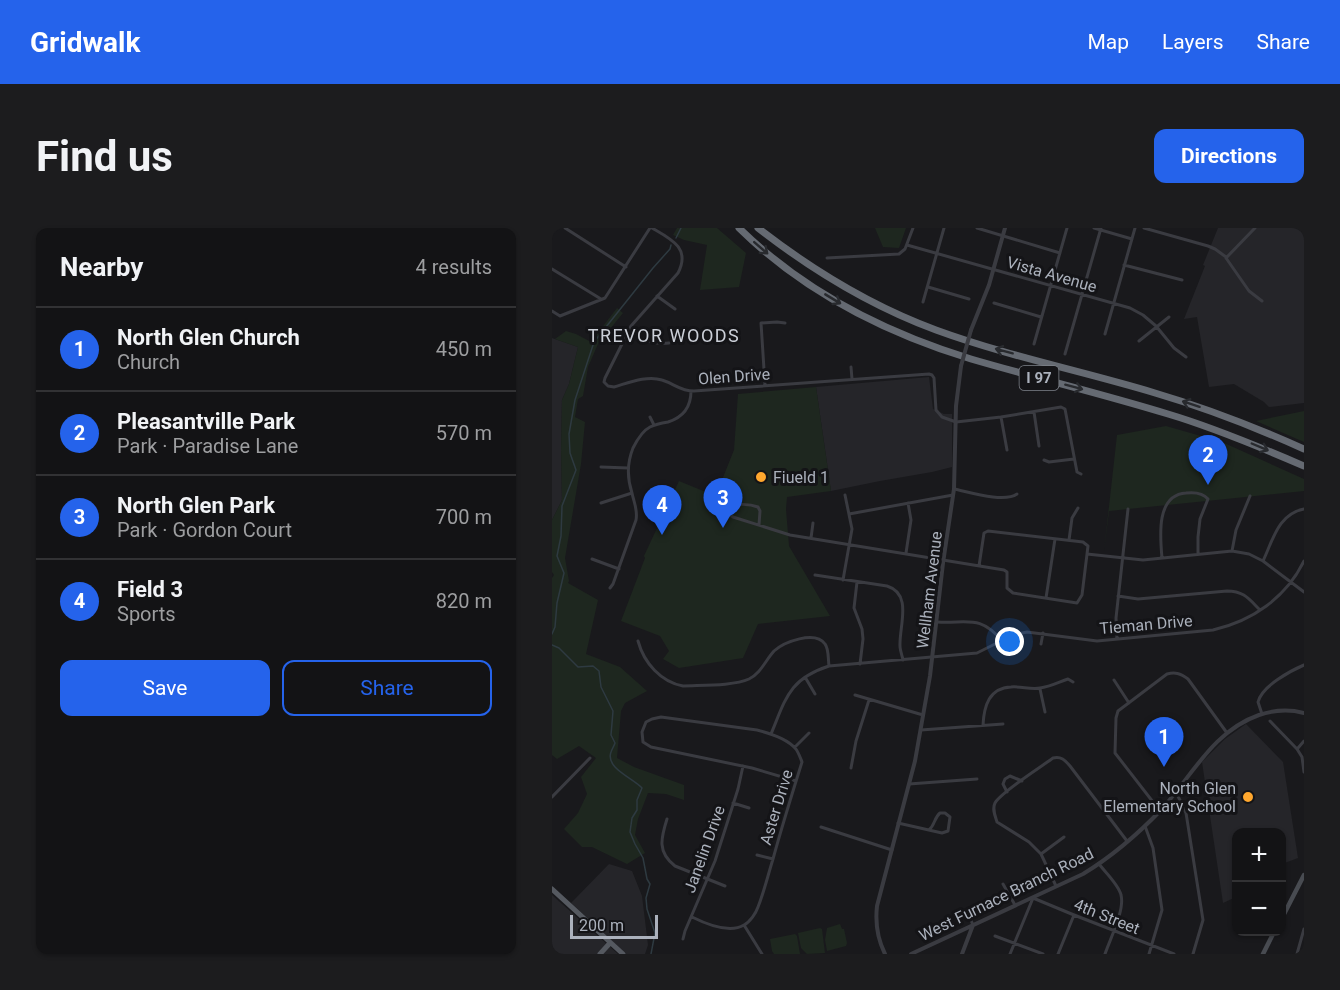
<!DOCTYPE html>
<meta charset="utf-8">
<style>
:root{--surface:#131315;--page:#1c1c1e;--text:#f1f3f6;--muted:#9d9ea0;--line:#323234;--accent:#2563eb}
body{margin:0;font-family:Roboto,sans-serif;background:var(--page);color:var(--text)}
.controls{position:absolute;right:18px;bottom:18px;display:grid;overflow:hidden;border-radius:12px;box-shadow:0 2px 4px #0004}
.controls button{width:54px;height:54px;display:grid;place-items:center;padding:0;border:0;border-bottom:2px solid var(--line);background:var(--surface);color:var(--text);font:30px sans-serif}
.scale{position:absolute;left:18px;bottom:15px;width:88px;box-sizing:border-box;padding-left:6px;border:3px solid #abb1bc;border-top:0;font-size:16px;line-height:21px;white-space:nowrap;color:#abb1bc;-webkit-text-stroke:4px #141417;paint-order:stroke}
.you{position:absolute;left:458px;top:414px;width:21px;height:21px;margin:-15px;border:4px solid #fff;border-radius:50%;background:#1a73e8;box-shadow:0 0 0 9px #1a73e833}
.badge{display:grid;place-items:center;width:39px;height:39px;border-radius:50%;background:var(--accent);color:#fff;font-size:20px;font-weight:700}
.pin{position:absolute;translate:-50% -50px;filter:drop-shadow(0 2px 3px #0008)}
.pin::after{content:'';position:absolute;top:32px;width:21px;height:18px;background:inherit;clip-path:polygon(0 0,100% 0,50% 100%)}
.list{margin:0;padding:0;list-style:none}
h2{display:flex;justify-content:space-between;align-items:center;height:78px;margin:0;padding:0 24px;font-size:26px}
h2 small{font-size:20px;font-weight:400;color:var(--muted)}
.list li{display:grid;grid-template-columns:39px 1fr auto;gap:18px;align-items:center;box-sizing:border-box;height:84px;padding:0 24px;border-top:2px solid var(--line)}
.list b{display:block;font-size:22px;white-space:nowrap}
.list p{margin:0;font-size:20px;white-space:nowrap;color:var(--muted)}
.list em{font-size:20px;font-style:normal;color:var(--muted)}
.actions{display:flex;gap:12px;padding:18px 24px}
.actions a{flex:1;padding:14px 0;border:2px solid var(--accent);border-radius:12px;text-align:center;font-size:21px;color:var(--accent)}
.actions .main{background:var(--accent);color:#fff}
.map{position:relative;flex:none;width:752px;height:726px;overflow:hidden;border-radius:12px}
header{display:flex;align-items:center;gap:36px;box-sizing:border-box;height:84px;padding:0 30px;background:var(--accent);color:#fff}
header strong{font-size:28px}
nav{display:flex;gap:33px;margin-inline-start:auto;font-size:21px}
.intro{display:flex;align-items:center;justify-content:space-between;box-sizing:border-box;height:144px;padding:0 36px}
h1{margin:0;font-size:42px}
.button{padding:15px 27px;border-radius:12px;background:var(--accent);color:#fff;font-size:21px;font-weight:700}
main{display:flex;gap:36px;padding:0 36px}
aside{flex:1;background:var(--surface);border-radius:12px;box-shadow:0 2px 4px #0004}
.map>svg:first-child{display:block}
.built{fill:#252529}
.green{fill:#1e271f}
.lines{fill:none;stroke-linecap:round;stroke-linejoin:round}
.stream{stroke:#2e3a41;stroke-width:1.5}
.minor{stroke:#3a3b41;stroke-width:3}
.tertiary{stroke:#3a3b41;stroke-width:4}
.secondary{stroke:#484b51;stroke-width:4.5}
.primary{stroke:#555960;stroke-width:5}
.motorway{stroke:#656a72;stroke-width:7}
.tertiary-bridge{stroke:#3a3b41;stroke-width:4}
.oneway{stroke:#282a2e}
.poi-dot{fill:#ffa72e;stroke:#141417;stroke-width:2}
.labels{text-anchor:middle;stroke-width:6;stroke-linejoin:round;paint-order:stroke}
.shield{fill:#141417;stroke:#7e828a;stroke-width:1.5}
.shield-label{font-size:15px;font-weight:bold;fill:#abb1bc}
.street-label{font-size:16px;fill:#abb1bc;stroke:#141417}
.poi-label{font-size:16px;fill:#abb1bc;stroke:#141417;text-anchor:start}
.neighbourhood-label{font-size:18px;letter-spacing:1.5px;fill:#ccd0d8;stroke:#141417}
</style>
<header>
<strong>Gridwalk</strong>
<nav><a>Map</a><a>Layers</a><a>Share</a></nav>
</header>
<div class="intro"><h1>Find us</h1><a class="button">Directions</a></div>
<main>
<aside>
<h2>Nearby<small>4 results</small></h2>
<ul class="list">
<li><span class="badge">1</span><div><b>North Glen Church</b><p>Church</p></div><em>450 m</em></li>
<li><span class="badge">2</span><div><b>Pleasantville Park</b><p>Park · Paradise Lane</p></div><em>570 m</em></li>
<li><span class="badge">3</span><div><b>North Glen Park</b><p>Park · Gordon Court</p></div><em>700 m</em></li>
<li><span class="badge">4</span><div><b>Field 3</b><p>Sports</p></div><em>820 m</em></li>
</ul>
<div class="actions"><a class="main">Save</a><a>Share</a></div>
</aside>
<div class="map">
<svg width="752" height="726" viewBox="0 0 752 726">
<rect width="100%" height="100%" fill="#19191c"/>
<path class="built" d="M666 0H752V175L717 179 712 174 682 156 657 159 645 89 632 91 653 38 651 37Z
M0 110 26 119 17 156 10 172 9 222 10 272 0 292Z
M377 149 381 181 392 186H400V239L380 244 328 253 279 263 264 159Z
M694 496 731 534 746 630 730 636V604H684V669L671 675 650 534 673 511Z
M57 636 80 643 90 668 96 717 93 726H74L19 675Z
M0 667 66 726H0Z"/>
<path class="green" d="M125 0H165L194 25 187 59 148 62 155 17 132 12 121 7Z
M323 0H354L347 20 331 19Z
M65 80 71 85 46 116 36 139 31 168 26 171 23 189 33 194 29 236 13 330 17 353 16 355 46 372 34 426 68 439 95 463 73 475 69 483 65 530 82 539 132 557V572L114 566 96 565 86 591 83 607 93 625 75 636 40 619H30L12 601 26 585 35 566 29 549 44 530 27 518 5 531 0 527V350L2 347 0 344V292L10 272 9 222 10 172 17 156 26 119 3 111 14 103 24 106 39 114Z
M264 159 279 263 235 269 234 281 237 318 278 388 206 396 191 430 127 440 111 431 117 423 108 408 69 393 93 330 92 328 127 253 161 267 170 252 182 222 186 166Z
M752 183V214L704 193Z
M614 198 670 214 752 251V263L557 283 552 323 565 207Z
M288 696 290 701H292L295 715 294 718 275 723 273 712 275 700Z
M268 700 270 701 273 725 255 726 249 720 246 705Z
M243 706 245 708 248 726H222L220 723 218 711Z"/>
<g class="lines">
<path class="stream" d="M124 10 129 0
M0 406 3 399 5 375 12 345 5 328 9 308 10 278 24 242 18 225 17 206 23 172 42 114 101 40 118 21 119 17
M0 417 7 420 26 439 41 438 47 443 49 459 61 483 59 507 63 515C62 518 60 521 59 524 53 540 81 550 90 560L85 572V582L80 590 78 604 83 616 91 630 95 651 98 656 94 670 95 681 103 705 99 726"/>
<path class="minor" d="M13 0 74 39
M100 0C119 11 139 20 126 45L79 98 53 150 52 154 56 158 62 159C76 155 95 147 110 152 123 156 128 163 142 163L377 146 380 147 382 150 384 182 390 189 404 194 449 189 509 179 513 181 525 244 529 246
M425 0 508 25
M542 0 580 11
M592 0 656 18 663 21 674 29
M703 0 674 30 697 63 710 73
M355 17 578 80 591 87 604 98 622 120 634 129
M275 30 347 26 353 21 361 0
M572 37 630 52
M0 41 49 71
M376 59 417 71
M105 68 123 81
M371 74 392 0
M442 75 489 89
M0 83 8 88 53 70 98 0
M76 104C91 111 100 117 117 115
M553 106 583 0
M587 113 617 89
M482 116 515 0
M513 126 549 0
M299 139 300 151
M213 157 209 95 225 94 233 95
M482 184 487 218
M98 189 102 197
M449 189 455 222
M492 232 497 234 522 231
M49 239 76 240
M402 261C417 264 452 275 465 266
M49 275 80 265
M297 286 401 267
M207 297 208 283 206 279C198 276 184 275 176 279V286L181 289 238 307 452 342 455 344V360L461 365 525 375 530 367 536 318 531 314 436 303 432 305 427 338
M259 310 261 295
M517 312 520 290 526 280
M680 323 684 302 698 268
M354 325 359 292 356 275
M535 326 591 332 680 323 697 326 711 333 752 364
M610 330C608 308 604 267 634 265 642 264 650 264 656 271L648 291 646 309V326
M40 331 67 341
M711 333C721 312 726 286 752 281
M263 347 335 358C361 366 347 398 348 418 348 422 350 427 351 432
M291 352 300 301 293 267
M305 354 302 380 310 401 311 411 308 436
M58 360 61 356 84 292C86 282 82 275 80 265 75 250 75 235 81 220 85 212 90 203 98 199 104 196 110 195 116 194 132 189 139 178 139 163
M566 368 586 371 675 363C692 363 697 371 708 382
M494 370 503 311
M385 394C415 396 428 386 450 413
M565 411 564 390 576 281
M86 413C92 435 109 454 131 458 149 457 182 458 197 451 209 445 213 433 222 423 232 414 263 402 273 416 277 421 276 431 277 438
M489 416 491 405
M253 449 263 466
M562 452 577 475
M488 461 493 484
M303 467 371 487
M710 486 706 474C710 458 738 443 752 437
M718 493 745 521 750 529 752 544
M431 497C432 478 437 460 459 459 469 458 479 462 488 460 498 459 507 454 516 451L521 454
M369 502 451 496
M219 506C234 470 237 451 277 438L425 425 461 407 475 404 545 413 661 402C700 393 734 370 752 333
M243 519 257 505
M746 520 752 513
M299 540 304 513 317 472
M357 556 425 551
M455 564 451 556 453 551 458 548 470 553
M624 564 634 585 651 692 641 726
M0 569 38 530
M181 575 197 580
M608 583 563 525 564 490 566 483 615 446C623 444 628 445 636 451L675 505
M115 591C109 610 105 624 123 638L173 658
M346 595 390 605 396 603 398 589 393 585H388C382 590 383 597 377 602
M593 598 601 620 610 682 597 726
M269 599 340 622
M489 626 512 609
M205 627 221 631
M547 636C553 644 567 657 569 667 573 682 558 711 553 726
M451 656 463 677
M504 658 489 626 477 614 445 594C443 588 440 581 443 575 449 564 489 539 501 530 509 528 513 532 518 538L575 613
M415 683 421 697
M140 689C154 696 177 706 192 697 198 694 204 685 206 679 212 664 216 647 221 631 230 598 240 566 250 534 248 529 246 523 243 520 234 510 217 505 205 502L109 489 100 491 94 494 90 504 91 514 99 519 200 540 244 553
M192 697 210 726
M443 708 491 726
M131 711 133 703 163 633 186 561 191 538
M458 726 481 670 522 687 622 726
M506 726 522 687
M745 726 752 701"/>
<path class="tertiary" d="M419 102 437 57 453 0
M333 726C325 710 323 696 325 678L363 533 378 448 391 335 402 261 404 178 409 138
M359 726 531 646C559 629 586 606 609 582 640 548 661 503 707 487 722 482 737 481 752 485
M410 726 421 697"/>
<path class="secondary" d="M730 690 752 647
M711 726 722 704"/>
<path class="primary" d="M0 661 71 726
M0 724 2 726
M48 726 58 715"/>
<path class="motorway" d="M187 0C251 63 334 105 419 131 484 150 551 166 616 186 663 200 708 219 752 238
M206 0C260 42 319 78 384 102 455 128 530 143 603 165 654 180 703 199 752 221"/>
<path class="tertiary-bridge" d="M409 138 419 102"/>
</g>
<defs><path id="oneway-shaft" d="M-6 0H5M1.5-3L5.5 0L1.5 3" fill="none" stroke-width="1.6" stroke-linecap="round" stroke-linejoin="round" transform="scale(1.5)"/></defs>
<g class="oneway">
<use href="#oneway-shaft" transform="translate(209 20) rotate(41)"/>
<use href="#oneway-shaft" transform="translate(281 71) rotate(31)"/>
<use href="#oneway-shaft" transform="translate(452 123) rotate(-165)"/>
<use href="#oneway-shaft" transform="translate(522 159) rotate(15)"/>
<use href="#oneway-shaft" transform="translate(639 176) rotate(-162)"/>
<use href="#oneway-shaft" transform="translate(708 219) rotate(23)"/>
</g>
<g class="poi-dot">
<circle cx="209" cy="249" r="6"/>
<circle cx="696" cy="569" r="6"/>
</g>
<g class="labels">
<rect class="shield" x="467.5" y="138" width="39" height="24" rx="4.5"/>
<g class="shield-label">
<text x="487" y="155">I 97</text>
</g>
<g class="street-label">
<text transform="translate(500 46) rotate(16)" y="6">Vista Avenue</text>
<text transform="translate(182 148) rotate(-4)" y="6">Olen Drive</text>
<text transform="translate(377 362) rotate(-83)" y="6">Wellham Avenue</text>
<text transform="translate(594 396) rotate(-5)" y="6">Tieman Drive</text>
<text transform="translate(224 579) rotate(-73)" y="6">Aster Drive</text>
<text transform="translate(152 621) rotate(-70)" y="6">Janelin Drive</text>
<text transform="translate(454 666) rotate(-26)" y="6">West Furnace Branch Road</text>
<text transform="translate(555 688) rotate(22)" y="6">4th Street</text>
</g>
<g class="poi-label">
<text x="221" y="255">Fiueld 1</text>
<text x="684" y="566" text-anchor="end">North Glen<tspan x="684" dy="18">Elementary School</tspan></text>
</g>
<g class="neighbourhood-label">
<text x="112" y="114">TREVOR WOODS</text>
</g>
</g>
</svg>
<div class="controls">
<button>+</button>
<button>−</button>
</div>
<div class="scale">200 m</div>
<div class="you"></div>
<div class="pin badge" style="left:612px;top:539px">1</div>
<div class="pin badge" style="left:656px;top:257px">2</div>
<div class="pin badge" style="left:171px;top:300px">3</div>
<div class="pin badge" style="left:110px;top:307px">4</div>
</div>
</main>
